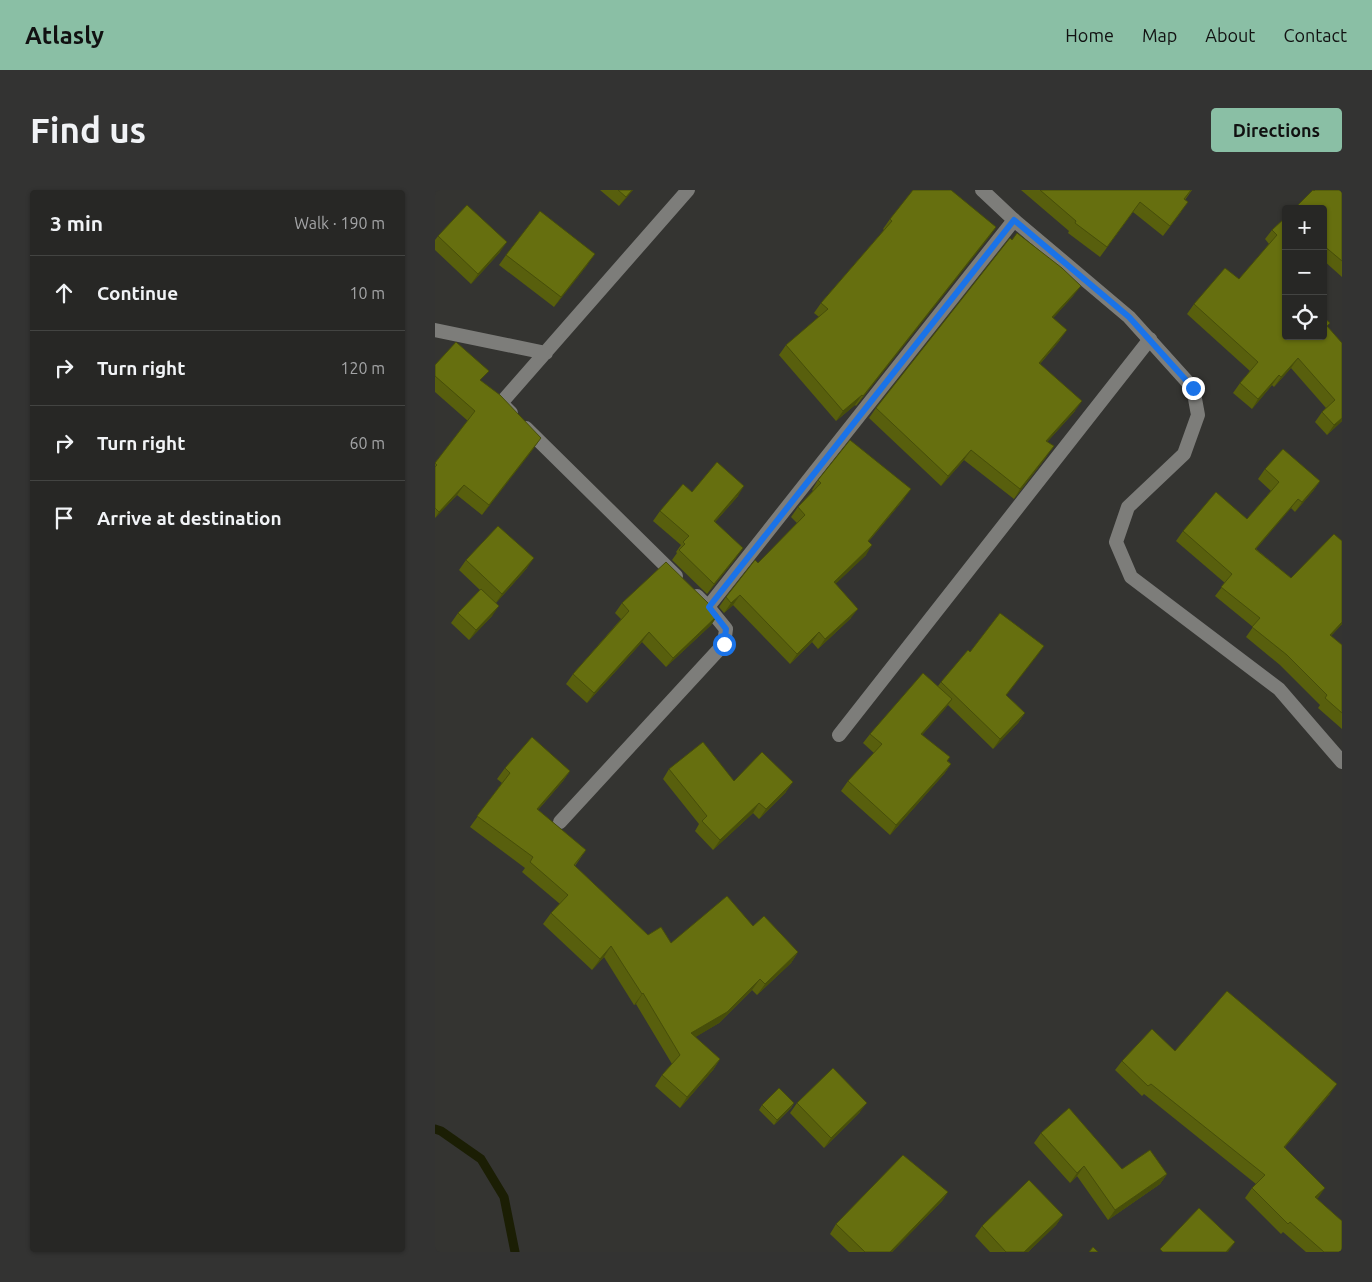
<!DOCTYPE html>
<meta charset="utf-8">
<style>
:root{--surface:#272725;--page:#333332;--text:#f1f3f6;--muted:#a4a5a7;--line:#434442;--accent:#8abfa5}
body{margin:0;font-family:Ubuntu,sans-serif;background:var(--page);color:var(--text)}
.controls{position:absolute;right:15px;top:15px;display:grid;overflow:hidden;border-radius:5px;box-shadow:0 1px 4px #0004}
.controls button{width:45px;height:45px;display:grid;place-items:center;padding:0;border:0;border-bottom:1px solid var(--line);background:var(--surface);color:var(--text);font:25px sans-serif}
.stop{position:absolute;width:15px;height:15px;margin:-11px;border:4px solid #1a73e8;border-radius:50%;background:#fff}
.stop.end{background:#1a73e8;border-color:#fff;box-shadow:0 1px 5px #0008}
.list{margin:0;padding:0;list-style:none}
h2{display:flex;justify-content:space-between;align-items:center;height:65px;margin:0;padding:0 20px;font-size:21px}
h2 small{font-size:16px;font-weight:400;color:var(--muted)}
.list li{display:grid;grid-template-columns:32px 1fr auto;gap:15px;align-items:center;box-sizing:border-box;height:75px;padding:0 20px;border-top:1px solid var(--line)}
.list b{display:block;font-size:19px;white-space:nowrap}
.list em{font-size:16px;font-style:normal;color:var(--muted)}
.icon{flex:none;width:28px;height:28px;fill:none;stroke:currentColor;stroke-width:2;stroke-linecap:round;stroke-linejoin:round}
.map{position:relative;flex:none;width:907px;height:1062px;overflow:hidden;border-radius:5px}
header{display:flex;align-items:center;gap:30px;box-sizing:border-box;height:70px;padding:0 25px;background:var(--accent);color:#111}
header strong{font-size:24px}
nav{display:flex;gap:28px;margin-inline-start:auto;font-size:18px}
.intro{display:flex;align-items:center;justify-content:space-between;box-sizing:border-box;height:120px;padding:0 30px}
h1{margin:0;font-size:35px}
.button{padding:12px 22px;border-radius:5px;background:var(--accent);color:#111;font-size:18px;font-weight:700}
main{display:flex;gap:30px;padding:0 30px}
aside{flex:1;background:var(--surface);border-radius:5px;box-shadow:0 1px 4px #0004}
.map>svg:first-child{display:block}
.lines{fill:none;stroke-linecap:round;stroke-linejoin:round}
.stream{stroke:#1b1e04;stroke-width:9}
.minor{stroke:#7d7d7a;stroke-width:14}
.tertiary{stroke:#7d7d7a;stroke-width:14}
.wall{fill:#585f0d}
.shaded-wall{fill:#474e0a}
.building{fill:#666f0f;stroke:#474e0a}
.route{stroke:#1a73e8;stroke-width:6}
</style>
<header>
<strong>Atlasly</strong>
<nav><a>Home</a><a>Map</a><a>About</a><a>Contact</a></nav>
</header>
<div class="intro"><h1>Find us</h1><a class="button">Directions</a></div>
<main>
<aside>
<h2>3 min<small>Walk · 190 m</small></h2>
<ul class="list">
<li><svg class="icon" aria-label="ahead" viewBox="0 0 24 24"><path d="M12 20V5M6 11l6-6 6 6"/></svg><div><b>Continue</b></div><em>10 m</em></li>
<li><svg class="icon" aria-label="right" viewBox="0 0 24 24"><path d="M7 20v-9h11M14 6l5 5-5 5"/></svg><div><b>Turn right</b></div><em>120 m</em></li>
<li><svg class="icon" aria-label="right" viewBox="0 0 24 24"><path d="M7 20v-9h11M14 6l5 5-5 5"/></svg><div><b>Turn right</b></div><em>60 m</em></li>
<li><svg class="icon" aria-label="arrive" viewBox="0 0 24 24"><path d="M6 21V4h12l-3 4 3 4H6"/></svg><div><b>Arrive at destination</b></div></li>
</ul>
</aside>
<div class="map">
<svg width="907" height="1062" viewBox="0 0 907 1062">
<rect width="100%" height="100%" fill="#343431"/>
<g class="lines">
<path class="stream" d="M0 939 6 941 46 969 69 1007 80 1062"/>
<path class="minor" d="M0 140 111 163
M76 223 66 213 253 0
M91 238 241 386
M262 406 273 417 579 30
M404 545 715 149
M125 632 289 454 291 439 273 417"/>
<path class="tertiary" d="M547 0 579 30 694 127 758 198 763 225 749 264 693 317 681 352 696 387 844 499 907 572"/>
</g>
<path class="wall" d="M165 0H198L184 16Z
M586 0H757L750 10 746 22 728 46 698 22 665 67 633 43 634 41Z
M907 0V87L888 70V19L879 1Z
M851 27V146L888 127 895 133 892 136 907 231 892 245 880 232 887 222 891 218 856 178 839 197 837 195 817 219 798 203 805 193 815 181 752 124 759 114 804 89 834 54 830 49 837 40Z
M455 29 561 37 554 47 421 216 420 215 401 231 344 165 351 155 384 127 379 123 386 113 449 40 448 39Z
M3 46 65 62 36 94 0 60V50Z
M71 65 153 74 119 117 64 75Z
M639 105 618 128 625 150 605 174 640 221 612 252V266L579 309 529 270 506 296 434 228 441 218Z
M0 175 46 191 99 258 47 325 22 305 0 328V273L33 231 0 202Z
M830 279 885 291 878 301 860 322 856 318 821 359 856 388 907 351V434L896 446 907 455V539L883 518 885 515 845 475 811 447 818 437 780 406 790 393 741 351 748 341 812 329 836 301 823 289Z
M383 290 469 309 434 351 431 365 400 394 416 428 383 459 377 452 355 474 298 415 289 423 284 417 291 407 362 333 356 327 363 317 378 301 377 300Z
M257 302 303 306 280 332 301 368 272 404 237 370 242 363 241 362 246 355 218 331 225 321Z
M31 370 92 378 61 413 57 426 34 450 16 433 23 423 45 400 24 380Z
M187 413 283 425 276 435 231 477 207 452 152 513 131 494 138 484 186 429 180 423Z
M609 456 571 505 590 523 583 533 558 559 513 515 487 545 516 574 509 584 455 645 406 601 413 591 439 563 428 553 435 544 503 496 506 492 535 462Z
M70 578 135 581 128 591 103 620 151 660 140 676 213 745 236 753 318 736 363 762 356 773 322 805 317 800 284 833 260 847 285 869 278 880 245 918 220 896 227 885 237 874 201 814 199 815 169 767 157 780 108 734 116 723 125 714 87 682 90 678 35 637 67 593 62 589Z
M234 579 299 591 351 602 324 629 318 623 278 660 260 641 264 634 228 589Z
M740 861 895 904 850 957 882 1009 907 1062H871L848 1042 846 1044 810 1008 817 998 821 994 709 904 707 906 680 880 687 871Z
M359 913 356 918 339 935 324 920 327 915Z
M362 913 425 922 389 958 355 923Z
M606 943 687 979 732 984 725 994 673 1030 642 986 635 993 599 953Z
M513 1002 507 1011 457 1062H414L395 1044 401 1034Z
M628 1025 621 1035 593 1062H555L540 1046 547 1036Z"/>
<path class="shaded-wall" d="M197 0H198L184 16 191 7Z
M561 37 554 47 421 216 428 206Z
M72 52 65 62 36 94 43 84Z
M160 64 153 74 119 117 126 107Z
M646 96 639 105 610 137 617 127Z
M632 140 625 150 597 183 604 173Z
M863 168 856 178 839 197 846 187Z
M844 185 837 195 817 219 823 209Z
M427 205 420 215 401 231 408 221Z
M647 211 640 221 604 261 611 251Z
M907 228V231L892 245 899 235Z
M106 248 99 258 47 325 54 315Z
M619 256 612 266 579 309 585 299Z
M536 260 529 270 506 296 513 286Z
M885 291 878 301 860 322 867 312Z
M29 295 22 305 0 328 4 322Z
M309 296 303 306 272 341 279 331Z
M476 299 469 309 426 360 433 351Z
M863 309 856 318 813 368 820 359Z
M437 355 431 365 392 402 399 392Z
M308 358 301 368 272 404 279 394Z
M99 368 92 378 60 414 67 404Z
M305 405 298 415 289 423 296 413Z
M64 416 57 426 34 450 41 440Z
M423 419 416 428 383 459 390 449Z
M283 425 276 435 231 477 238 468Z
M907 432V434L888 454 895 445Z
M214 442 207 452 152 513 159 503Z
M384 442 377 452 355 474 362 464Z
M609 456 602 466 564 515 571 505Z
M517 509 510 519 479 554 486 544Z
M590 523 583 533 558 559 565 549Z
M516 574 509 584 455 645 461 635Z
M135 581 128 591 94 630 102 619Z
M358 592 351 602 324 629 331 619Z
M324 613 318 623 278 660 285 650Z
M176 756 169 767 157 780 165 769Z
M363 762 356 773 322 805 330 794Z
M325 789 317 800 284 833 249 854 256 843Z
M208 803 201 814 199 815 207 804Z
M285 869 278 880 245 918 252 907Z
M902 894 895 904 842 966 849 957Z
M359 913 356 918 339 935 342 930Z
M432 913 425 922 389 958 396 948Z
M649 976 642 986 635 993 642 983Z
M732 984 725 994 673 1030 680 1020Z
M890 998 883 1008 873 1017 880 1007Z
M513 1002 507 1011 457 1062H455Z
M628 1025 621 1035 593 1062H589Z
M800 1052 793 1062H791Z"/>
<path class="building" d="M183 0H197L191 7Z
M478 0H516L561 37 428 206 427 205 408 221 351 155 393 119 386 113 457 31 455 29Z
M605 0H756L749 9 753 12 735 36 705 12 672 57 640 33 641 31Z
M878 0 879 1 880 0H907V71L888 55V19H859Z
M32 15 72 52 43 84 3 46Z
M105 21 160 64 126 107 71 65Z
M851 27V91L850 92 851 93V146H888V127L895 133 892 136 907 153V228L899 235 887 222 900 210 863 168 846 187 844 185 823 209 805 193 823 172 759 114 790 78 804 89 842 45 837 40Z
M582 43 627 78 646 96 617 127 632 140 604 173 647 211 611 251 619 256 585 299 536 260 513 286 441 218 575 48 577 50Z
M21 152 54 181 45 190 65 205 106 248 54 315 29 295 4 322 0 318V277L2 275 0 273 40 221 0 186V175Z
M415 250 476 299 433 351 437 355 399 392 423 419 390 449 384 442 362 464 305 405 296 413 291 407 320 370 323 373 370 325 363 317 386 293 383 290Z
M848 259 885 291 867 312 863 309 820 359 856 388 899 344 907 351V432L895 445 907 455V523L890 508 892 505 852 465 817 437 825 428 786 397 797 384 748 341 781 302 812 329 844 292 830 279Z
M282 272 309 296 279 331 308 358 279 394 244 360 250 354 248 352 254 346 225 321 248 294 257 302Z
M63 336 99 368 67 404 31 370Z
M231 372 273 413 283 425 238 468 214 442 159 503 138 484 194 421 187 413Z
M46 399 64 416 41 440 23 423Z
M565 423 609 456 571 505 590 523 565 549 506 492 533 460 535 462Z
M488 483 517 509 486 544 515 567 512 571 516 574 461 635 413 591 447 554 435 544Z
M97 547 135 581 102 619 151 660 139 675 213 745 226 737 236 753 292 706 318 736 329 726 363 762 330 794 325 789 292 822 256 843 285 869 252 907 227 885 245 865 208 803 207 804 176 756 165 769 116 723 133 705 95 672 98 667 42 626 75 583 70 578Z
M268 552 299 591 327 562 358 592 331 619 324 613 285 650 267 631 272 626 234 579Z
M792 801 902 894 849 957 890 998 880 1007 907 1031V1062H889L855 1032 853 1034 817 998 830 985 716 894 713 896 687 871 717 839 740 861Z
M398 878 432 913 396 948 362 913Z
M344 898 359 913 342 930 327 915Z
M634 918 687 979 715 960 732 984 680 1020 649 976 642 983 606 943Z
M468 965 513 1002 455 1062H430L401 1034Z
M594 990 628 1025 589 1062H571L547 1036Z
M764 1018 800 1052 791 1062H728L725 1059Z
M658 1057 663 1062H654Z"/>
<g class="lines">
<path class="route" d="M289 454 291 439 274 417 579 30 694 127 758 198"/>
</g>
</svg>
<div class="controls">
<button>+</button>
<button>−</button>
<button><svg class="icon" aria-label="locate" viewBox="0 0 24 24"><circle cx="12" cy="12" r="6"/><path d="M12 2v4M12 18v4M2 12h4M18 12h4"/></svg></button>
</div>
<div class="stop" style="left:289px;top:454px"></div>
<div class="stop end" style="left:758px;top:198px"></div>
</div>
</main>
